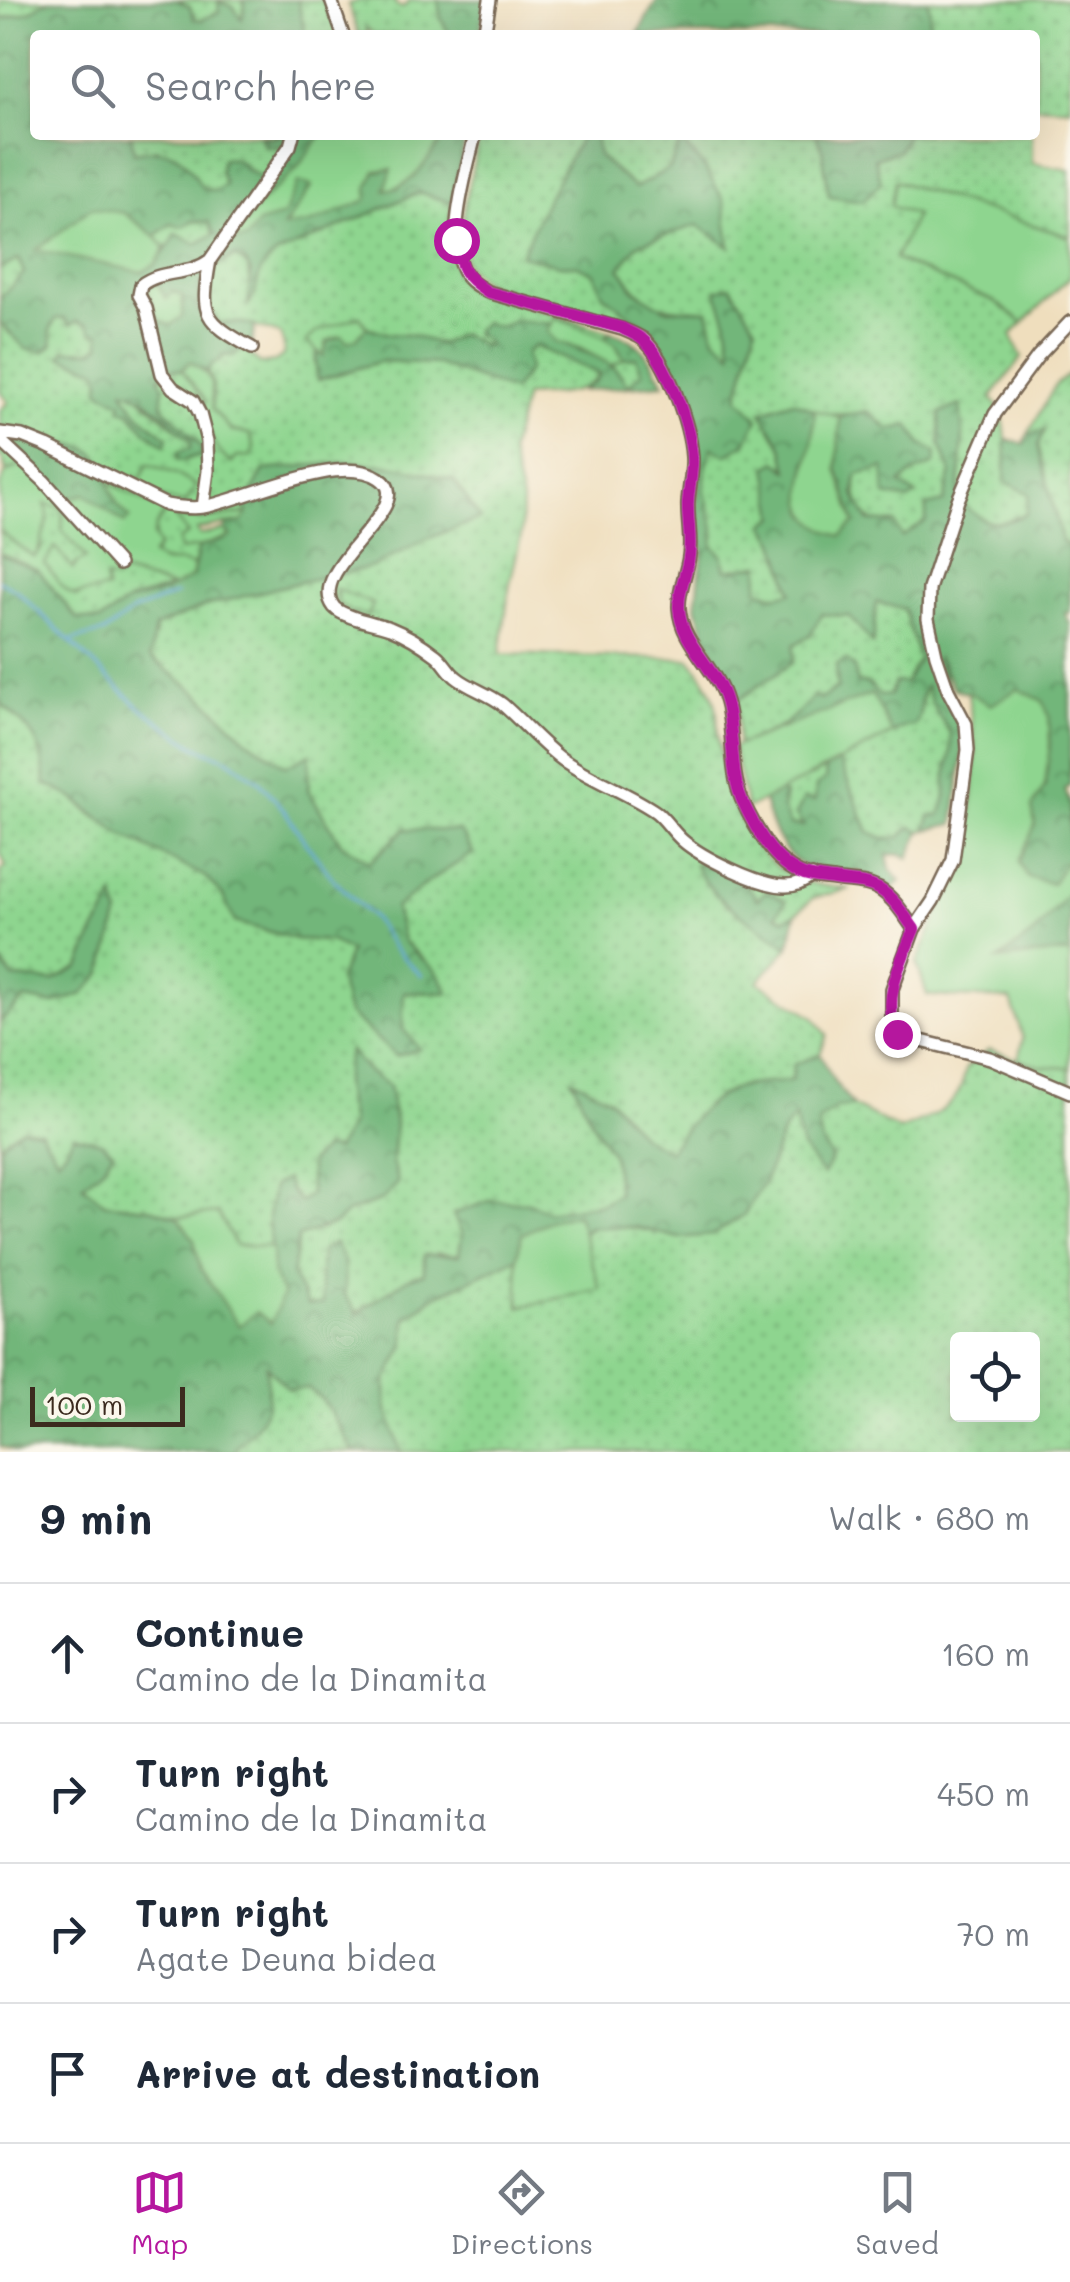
<!DOCTYPE html>
<meta charset="utf-8">
<style>
:root{--surface:#fff;--page:#f6f6f7;--text:#1f2937;--muted:#747a83;--line:#e0e1e3;--accent:#b5179e}
body{margin:0;font-family:Mali,sans-serif;background:var(--page);color:var(--text)}
.controls{position:absolute;right:30px;bottom:30px;display:grid;overflow:hidden;border-radius:10px;box-shadow:0 10px 40px #0002}
.controls button{width:90px;height:90px;display:grid;place-items:center;padding:0;border:0;border-bottom:2px solid var(--line);background:var(--surface);color:var(--text);font:50px sans-serif}
.scale{position:absolute;left:30px;bottom:25px;width:155px;box-sizing:border-box;padding-left:10px;border:5px solid #3b2a1e;border-top:0;font-size:28px;line-height:35px;white-space:nowrap;color:#3b2a1e;-webkit-text-stroke:8px #fbf7ec;paint-order:stroke}
.stop{position:absolute;width:30px;height:30px;margin:-22px;border:8px solid #b5179e;border-radius:50%;background:#fff}
.stop.end{background:#b5179e;border-color:#fff;box-shadow:0 2px 10px #0008}
.list{margin:0;padding:0;list-style:none}
h2{display:flex;justify-content:space-between;align-items:center;height:130px;margin:0;padding:0 40px;font-size:42px}
h2 small{font-size:32px;font-weight:400;color:var(--muted)}
.list li{display:grid;grid-template-columns:65px 1fr auto;gap:30px;align-items:center;box-sizing:border-box;height:140px;padding:0 40px;border-top:2px solid var(--line)}
.list b{display:block;font-size:38px;white-space:nowrap}
.list p{margin:0;font-size:32px;white-space:nowrap;color:var(--muted)}
.list em{font-size:32px;font-style:normal;color:var(--muted)}
.icon{flex:none;width:55px;height:55px;fill:none;stroke:currentColor;stroke-width:2;stroke-linecap:round;stroke-linejoin:round}
.map{position:relative;flex:none;width:1070px;height:1452px;overflow:hidden}
.search{position:absolute;background:var(--surface);box-shadow:0 10px 40px #0002;left:30px;right:30px;top:30px;height:110px;display:flex;align-items:center;gap:25px;box-sizing:border-box;padding:0 35px;border-radius:10px;color:var(--muted);font-size:38px}
.sheet{height:690px;background:var(--surface)}
nav{display:flex;justify-content:space-around;align-items:center;box-sizing:border-box;height:140px;border-top:2px solid var(--line);background:var(--surface);font-size:28px;color:var(--muted)}
nav a{display:grid;justify-items:center;gap:5px}
nav .on{color:var(--accent)}
.map>svg:first-child{display:block}
.grass{fill:url(#grass-dots);stroke:#648056;stroke-width:2.5;fill-rule:evenodd}
.forest{fill:url(#forest-crowns);stroke:#56704c;stroke-width:2.5;fill-rule:evenodd}
.garden{fill:#8ed58f;stroke:#648056;stroke-width:2.5}
.lines{fill:none;stroke-linecap:round;stroke-linejoin:round}
.stream{stroke:#67a9db;stroke-width:2.5}
.street-casing{stroke:#7a6956;stroke-width:16}
.street{stroke:#fff;stroke-width:11}
.route{stroke:#b5179e;stroke-width:12}
</style>
<div class="map">
<svg width="1070" height="1452" viewBox="0 0 1070 1452">
<defs>
<pattern id="grass-dots" width="8" height="8" patternUnits="userSpaceOnUse" patternTransform="scale(2.5)"><rect width="8" height="8" fill="#8ed58f"/><path d="M2 2h.1M6 6h.1" fill="none" stroke="#7bb77b" stroke-width="1.8" stroke-linecap="round"/></pattern>
<pattern id="forest-crowns" width="20" height="18" patternUnits="userSpaceOnUse" patternTransform="scale(2.5)"><rect width="20" height="18" fill="#72b67a"/><path d="M2 6a3 3 0 1 1 6 0M12 15a3 3 0 1 1 6 0" fill="none" stroke="#5f9463"/></pattern>
</defs>
<rect width="100%" height="100%" fill="#fbf7ec"/>
<filter id="ink" filterUnits="userSpaceOnUse"><feTurbulence type="fractalNoise" baseFrequency=".01" numOctaves="2"/><feDisplacementMap in="SourceGraphic" scale="20" xChannelSelector="R" yChannelSelector="G"/><feConvolveMatrix kernelMatrix="1 2 1 2 8 2 1 2 1" color-interpolation-filters="sRGB"/></filter>
<filter id="wash" filterUnits="userSpaceOnUse"><feTurbulence type="fractalNoise" baseFrequency=".0048" numOctaves="4" result="noise"/><feDisplacementMap in="SourceGraphic" scale="40" xChannelSelector="R" yChannelSelector="G"/><feGaussianBlur stdDeviation="2.25" result="paint"/><feColorMatrix in="noise" values="0 0 0 0 0 0 0 0 0 0 0 0 0 0 0 0 0 1.4 0 .05"/><feComposite in="paint" operator="in"/></filter>
<g filter="url(#wash)">
<rect width="100%" height="100%" fill="#efdebd"/>
<path class="grass" d="M0 0H49L29 12 0 19Z
M176 0H242L245 4 242 20 218 2 220 12 203 20 194 19 190 7Z
M298 0H324L339 35H305Z
M362 0H395V4L402 8 411 0H438L441 19 450 35H375L366 28 367 35H359L348 4Z
M928 0H1070V108L1035 106V35H928L930 14Z
M131 135H282L271 139 262 137 265 146 288 140 274 178 258 176 249 170 216 191 202 188 157 149 133 154Z
M480 135H582L547 199 521 255 559 265H575L594 273 604 295 651 330 620 320 496 288C485 282 471 275 466 263 453 234 474 166 480 135Z
M595 135H816L822 148 829 195 875 158 899 150 907 135H1032V163L1070 170V237L896 181 891 205 916 215 895 259 996 302 1023 323 1011 335 1022 357 991 398C1010 417 1007 455 1005 481L1030 494 1026 515C990 530 986 524 958 500L963 436 940 444 951 472 944 503 926 521 902 538C871 522 851 515 857 475L884 467 900 484 914 472 935 464 921 445 889 430 868 411C834 418 825 414 793 401L761 412 783 448 789 473 776 517 765 524 776 542 792 593 775 596 757 589 759 565 726 571 712 546 714 529 704 489 706 467 712 446 738 398 756 327 727 320 733 355 714 337 708 310C663 309 646 309 620 268L638 244 697 225 680 142 670 168 635 188 598 156Z
M422 193 452 203C447 236 445 259 465 287L611 332 604 337 556 318 552 324C539 322 527 323 515 320 504 327 497 330 485 322L488 347 480 344 462 334 441 344 409 335 389 334 366 327 359 316 307 342 318 351 315 361 319 380 382 361 437 364 513 391 529 369 525 353 534 346 600 374C584 397 551 394 525 396L510 452 522 501 521 536 510 583 500 654 690 659C701 673 712 688 716 706 718 716 717 727 718 737 725 787 742 850 790 875 808 885 830 886 850 889L813 898 796 914 785 919 775 915 785 901 775 895 757 900 709 863 695 864C708 899 759 926 789 947L758 982 814 1017 827 1035 820 1054 794 1065 793 1080C777 1084 761 1082 745 1086 709 1094 688 1123 669 1152L642 1136 610 1099 573 1080 592 1123 613 1155 619 1194 602 1203 575 1208 549 1212 530 1203 454 1215 462 1234 459 1255 437 1253 424 1273 407 1279 357 1313 345 1296 343 1262 320 1279 324 1304 308 1306 292 1275 298 1237 335 1224 346 1213 382 1200 398 1183 392 1162 395 1123 389 1086 368 1072 350 1051 344 1085 351 1124 310 1194 300 1203 291 1192 268 1218 272 1248 235 1245 218 1213 178 1217 153 1209 104 1203 81 1184 103 1168 113 1152 101 1142 67 1149 58 1160 40 1131 4 1141 0 1148V1022L24 999 53 1004 83 994 114 899 92 938 80 967 53 981 13 978 0 961V871L6 867 0 852V703C32 730 43 740 46 784L72 797 94 816 206 877 223 896 235 922 296 939 331 941 350 952 340 979 419 1048 401 1028 403 992 447 993 437 972 403 941 395 908 428 882 406 829 370 862 341 844 308 790 309 755 286 766 246 739 200 695 150 657 155 627 205 606 300 582 372 567 429 538 479 518 454 480 395 466 347 462 247 513 200 520 175 516 188 534 180 550 199 547 194 566C176 560 168 566 151 556L156 526 166 512 34 466 17 467 6 472 2 457H0V410L8 402 0 391V322L10 334 50 330 55 319 65 318 88 324 92 332 100 333V345L91 351 66 350 83 364 98 370 101 380 99 390 122 403 146 431 168 437C148 424 132 410 123 389L134 392 191 441 193 457H201L186 432 162 406 163 387 159 378 168 369 182 370 206 401 237 457 251 456 254 448 250 434 232 431 212 409 213 385 208 372C218 351 224 359 240 352 241 351 251 342 252 341L249 353 260 364 274 362 283 355 284 346 280 334 243 323H219L199 311C197 279 205 269 234 257L247 264 254 297C257 275 258 268 277 254L415 194Z
M193 221 210 222 214 234 197 244 185 240 165 248 155 236 171 223 181 227Z
M20 259 24 273 2 297 0 302V269Z
M636 356 642 373 627 387 622 376 612 365 624 359Z
M1070 374V547L1062 542 1038 445 1028 434 1056 384Z
M44 503 60 506 63 516 62 530 86 558 77 596 91 590 107 589 105 578 124 573 173 587 129 601 100 621 76 618 38 570 0 553V530L9 539 34 557 41 549Z
M876 602 904 609 919 659 905 684 892 688 890 695 879 696 836 678 838 687 821 699 813 696C796 724 767 734 738 745V700L793 662V645L810 635 822 614 849 616 873 643Z
M926 684 932 704 950 733 951 753 946 776V797L940 816H930L926 830 921 831 911 827 899 838H883L869 832 839 761 907 726H915C924 710 919 701 926 684Z
M825 769 826 779 805 826 790 825 782 807 785 795 779 792Z
M989 1050 1039 1066 1070 1068V1452H401L386 1407V1381L404 1347 406 1318 433 1297 517 1258 520 1307 599 1289 583 1232C602 1218 656 1232 679 1238L765 1180 783 1131 795 1117 797 1123 832 1158 822 1144 818 1122 836 1108 853 1106 900 1130C935 1114 959 1111 966 1068ZM958 1340H1032V1414H958Z
M265 1365 308 1388 323 1400 354 1452H234L237 1445 256 1426Z"/>
<path class="forest" d="M49 0H176L190 7 194 19 202 20 219 12 218 1 233 7 242 19 245 4 242 0H298L305 35H35V135H131L134 153C173 145 183 155 202 188L215 191 225 185 220 172 222 159C245 156 241 170 258 176 259 176 273 177 275 177L288 140 277 147 265 146 260 137 271 139 282 135H321L258 223 297 182 313 185 285 225 309 224 334 212 368 188 376 171 393 169 386 189 399 188 447 135H466L452 203 422 193 415 194 277 254C248 276 264 286 248 305L251 274 247 264 234 257C205 269 197 279 199 311L214 315 219 323H243L255 326 252 341 232 356 223 355 220 361 212 364 208 372 190 362 182 370 168 369 159 377 163 387 162 406 197 441 202 449 201 457H193L184 461 177 459 178 452 190 449 191 441C170 424 150 395 123 390 132 411 149 425 168 437L165 445 146 431 131 412 120 409 122 403 99 390 101 380 98 370 60 356 66 350 91 351 100 346V333L92 332 88 324 77 321 70 325 65 318 56 319 50 330 53 344 44 352 26 349 0 322 1 297 24 273 19 259 0 269V20L29 12ZM124 213 155 236 171 224 181 227 193 221 209 222 214 234 197 244 176 234C171 246 162 253 156 264Z
M438 0H486L480 35H450L441 19Z
M657 0H928L930 14 928 35H637Z
M582 135H595L598 156 635 188 670 168 681 141 705 168 724 201 730 247 697 225 638 244 620 268 634 290 665 309 708 310 714 337 732 353 727 320 716 290 731 286 756 327 738 397 758 419 746 443 726 455 712 447 706 467 704 489 714 529 713 546 722 555 726 570 760 565 758 589 774 596 792 592 776 542 765 524 776 517 767 467 777 461 788 470 783 448 761 412 793 401 815 410 813 441 804 477 855 522 837 469 840 417 868 411 889 430 909 425 921 445 936 452 935 464 914 472 900 484 916 495 908 500 885 495 884 468 857 475 854 493 868 521 895 523 902 537 926 521V506L944 502 951 472 940 444V413L960 405 963 436 958 500C986 523 990 530 1026 514L1029 494 1005 481 1006 440 1024 444 1028 434 1045 430 1038 445 1062 541 1070 547V612L1065 613 1070 624V785L1065 789 1070 804V856L1053 884 1027 877 1018 861 1035 825 1032 807 1045 786 1050 744 1049 716 991 705 968 693 954 689 937 656 960 723 964 744 954 824 926 830 930 816 940 815 946 797V776L951 753 950 733 932 704 926 686C916 702 925 708 915 726H907L892 733 872 694 778 730 807 705 813 696 821 699 838 688 836 665 846 660 854 667 857 682 869 684 880 696 890 695 895 682 905 683 919 659 904 609 876 602 873 644 849 616 822 614 810 635 794 645 793 662 738 700 707 639 696 606 703 549 697 530 696 512 699 450 696 422 684 386 651 330 603 295 594 273 575 265H559L521 255 547 199Z
M816 135H907L899 150 875 158 881 182 863 201 829 196 822 148Z
M515 320C527 323 539 322 552 324L547 331C572 357 606 347 628 386L642 373 636 357 624 359 615 344 604 337 611 332C640 339 652 359 664 384L579 391 595 382 600 374 534 346 526 353 529 369 513 391 437 364 382 361 318 380C315 370 315 362 318 351L323 356 327 342 342 336 356 339 366 327 389 334 409 335 441 344 462 334 479 344 487 346 486 341 477 335 475 330 485 322C497 329 504 327 515 320Z
M30 433 57 446C72 442 92 447 101 461 108 473 108 488 115 500 119 507 125 513 131 519L124 524 85 494 67 500 22 453 17 443Z
M347 462 395 466 454 480 480 519 429 538 372 567 300 582 205 606 155 627 150 657 200 695 246 739 286 766 310 754 308 790 341 844 370 862 405 829 460 831 473 853 428 882 395 908 403 941 437 972 449 993 404 992 402 1028 420 1049 396 1056 348 1013 339 979 350 952 331 941 296 939 235 922 223 896 206 877 122 835 72 797 45 783C43 741 31 729 0 703V554L38 570 76 618 100 621 129 601 165 591 192 577 199 547 221 541 230 536 224 530 227 525 243 521 247 513 246 504 264 470Z
M839 761 869 832 883 838H899L911 827 921 831 909 858 901 854 887 855 890 869 901 881 890 890C883 886 875 883 869 879 867 877 866 874 863 873 853 868 843 875 833 874 790 872 773 837 764 800L779 792 785 794 782 807 790 825 803 826 796 815 804 799 815 801 816 786 826 779 825 769Z
M709 863C729 871 747 880 757 900L766 891 786 901 776 915 785 919 796 914 789 947C755 924 713 902 694 864Z
M1070 892V954H1046L995 961 1034 933Z
M114 897 119 914 102 973 83 994 53 1004 24 999 0 1022V961L13 978 53 981 80 967 92 938Z
M349 1050 368 1072 389 1086 395 1123 392 1162 398 1183 382 1200 346 1213 335 1224 298 1237 292 1275 308 1305 323 1304 320 1279 321 1251 335 1243 344 1262 345 1295 357 1313 407 1279 424 1273V1255H459L462 1234 453 1214 492 1200 530 1203 549 1212 602 1203 618 1194 613 1155 592 1123 572 1079 610 1099 642 1136 669 1151C689 1123 709 1094 745 1086 761 1082 776 1084 792 1080L793 1065 820 1054 834 1081 853 1106 836 1108 818 1122 822 1144 832 1158 823 1175 802 1148 795 1118 783 1131 765 1180 744 1215 712 1235 679 1238 636 1227H589L583 1232 576 1214 522 1234 517 1258 433 1297 406 1318 404 1347 386 1381V1407L401 1452H354L323 1400 308 1388 289 1390 266 1366C267 1392 274 1403 255 1427 248 1437 239 1441 234 1452H17L0 1446V1148L4 1141 22 1128 40 1131 58 1159 67 1149 73 1135 101 1142 113 1152 103 1168 82 1185 104 1203 153 1209 178 1217 194 1240 201 1269 271 1322 273 1275 268 1218 273 1186 286 1179 291 1192 300 1202 310 1194V1162L325 1148 336 1150 351 1124 344 1085Z"/>
<path class="garden" d="M321 135H447C426 156 419 186 385 190L392 169 376 171 368 188 367 200 309 224 284 227 312 186 298 182 283 216 258 223 247 239 231 241 260 203 297 169Z
M895 181 1070 237V277L1023 323 996 302 895 259 916 215 891 206Z
M91 208 124 213 155 236 165 248 156 264 142 272 36 250Z
M157 283 166 299 172 291 183 296 182 316 171 325C149 319 157 309 147 292L149 285Z
M360 316 366 327 356 339 347 342 342 336 327 341 323 356 306 341 318 331Z
M556 318 604 337 615 344 624 359 612 365 579 348 557 342 547 331Z
M190 362C215 377 212 381 212 409L232 431 250 434 254 448 251 456 237 457 231 463C211 448 208 430 202 407L206 401 182 370Z
M815 410 840 417 837 469 855 523 841 536C786 518 804 487 812 443 814 432 814 421 815 410Z
M148 464 176 474 196 486 185 504 165 499 137 485Z
M34 466 66 499 85 494 124 523 130 518 117 504 108 482 166 512 156 526 153 536 159 546 152 556 163 563 180 562 194 566 192 577 173 587 124 573 115 580 105 578 107 589C100 590 75 595 74 595 63 592 51 572 45 563L55 547 73 569 77 563 86 558 62 530 63 516 60 507 45 504C51 517 47 523 43 535 39 544 41 549 34 557L9 539 0 530V485L6 472 17 467Z
M247 513 243 521 197 530 200 535 224 530 231 536 199 547 180 550 178 540 188 534 174 516 200 520Z
M336 589 373 604 368 616 350 612 338 603Z
M1018 689 1043 701 1049 716 1050 744 1045 786 1032 807 1035 825 1019 862 1027 877 1052 884 1070 856V892L1034 933 998 960 1046 954H1070V1068L1039 1066 1018 1059 1023 1038 1011 1000C982 996 955 999 927 995L917 963 956 871 971 820 976 755 968 692 991 705Z
M872 694 892 733 747 809 733 747Z
M218 1213 235 1245 272 1248 273 1275 283 1295 271 1323 256 1312 239 1326 201 1269 194 1240 178 1217Z
M577 1214 600 1289 520 1307 517 1258 522 1234 549 1221Z"/>
<g class="lines">
<path class="stream" d="M0 581 16 590 138 706 194 746 228 759 260 782 285 811 305 842 334 880 374 919 393 948 422 976
M70 641 105 632 133 611 177 594"/>
</g>
</g>
<g filter="url(#ink)">
<g class="lines">
<defs>
<path id="street" d="M331 0 343 35
M484 35 490 0
M475 135C467 170 442 248 468 278 473 284 481 288 488 292L622 329C629 332 637 335 643 339 667 359 690 426 692 457 693 472 689 487 688 502 687 520 692 538 689 556 687 573 678 590 679 608 681 644 717 668 726 702 735 734 729 770 742 800 755 828 774 864 804 875 813 878 825 879 834 880 849 883 865 881 879 889 894 898 904 915 914 929
M210 260C200 316 203 320 252 348
M1070 322 1038 356 995 414 958 500 929 589 928 619 936 655 948 690 966 724 968 750 953 860 933 901 914 929 892 989V1017L897 1035 990 1058 1070 1092
M0 433 22 436 47 446 166 505C178 507 191 509 203 507 248 499 339 452 379 478 422 505 304 569 334 607 343 618 376 623 390 628 405 634 423 645 436 655 444 661 448 671 456 677 469 688 488 693 502 704 523 722 541 744 563 760 593 781 627 792 656 812 666 820 672 831 682 840 701 857 758 885 784 886 795 887 804 882 812 876
M0 440 44 481 119 564
M203 507 208 471 207 441 200 414 193 401 173 388 162 374 146 308 139 295 141 285C161 269 190 276 210 260L290 146 293 135"/>
</defs>
<use href="#street" class="street-casing"/>
<use href="#street" class="street"/>
</g>
</g>
<g class="lines" filter="url(#ink)">
<path class="route" d="M456 240C461 269 463 276 488 292L622 328C629 332 637 335 642 339 667 359 690 426 692 457 693 472 689 487 688 502 687 520 692 538 689 556 687 573 678 590 679 608 681 645 717 668 726 702 735 734 729 770 742 800 755 828 773 863 804 875 813 878 825 879 834 880 849 883 865 881 879 889 894 898 904 915 914 929 901 962 881 999 897 1034"/>
</g>
</svg>
<div class="controls">
<button><svg class="icon" aria-label="locate" viewBox="0 0 24 24"><circle cx="12" cy="12" r="6"/><path d="M12 2v4M12 18v4M2 12h4M18 12h4"/></svg></button>
</div>
<div class="scale">100 m</div>
<div class="stop" style="left:456px;top:240px"></div>
<div class="stop end" style="left:897px;top:1034px"></div>
<div class="search"><svg class="icon" aria-label="search" viewBox="0 0 24 24"><circle cx="10" cy="10" r="6"/><path d="M15 15l6 6"/></svg>Search here</div>
</div>
<section class="sheet">
<h2>9 min<small>Walk · 680 m</small></h2>
<ul class="list">
<li><svg class="icon" aria-label="ahead" viewBox="0 0 24 24"><path d="M12 20V5M6 11l6-6 6 6"/></svg><div><b>Continue</b><p>Camino de la Dinamita</p></div><em>160 m</em></li>
<li><svg class="icon" aria-label="right" viewBox="0 0 24 24"><path d="M7 20v-9h11M14 6l5 5-5 5"/></svg><div><b>Turn right</b><p>Camino de la Dinamita</p></div><em>450 m</em></li>
<li><svg class="icon" aria-label="right" viewBox="0 0 24 24"><path d="M7 20v-9h11M14 6l5 5-5 5"/></svg><div><b>Turn right</b><p>Agate Deuna bidea</p></div><em>70 m</em></li>
<li><svg class="icon" aria-label="arrive" viewBox="0 0 24 24"><path d="M6 21V4h12l-3 4 3 4H6"/></svg><div><b>Arrive at destination</b></div></li>
</ul>
</section>
<nav>
<a class="on"><svg class="icon" aria-label="map" viewBox="0 0 24 24"><path d="M3 6l6-2 6 2 6-2v14l-6 2-6-2-6 2zM9 4v14M15 6v14"/></svg>Map</a>
<a><svg class="icon" aria-label="directions" viewBox="0 0 24 24"><path d="M12 3l9 9-9 9-9-9zM9 14v-3h6M13 9l2 2-2 2"/></svg>Directions</a>
<a><svg class="icon" aria-label="saved" viewBox="0 0 24 24"><path d="M7 4h10v16l-5-4-5 4z"/></svg>Saved</a>
</nav>
